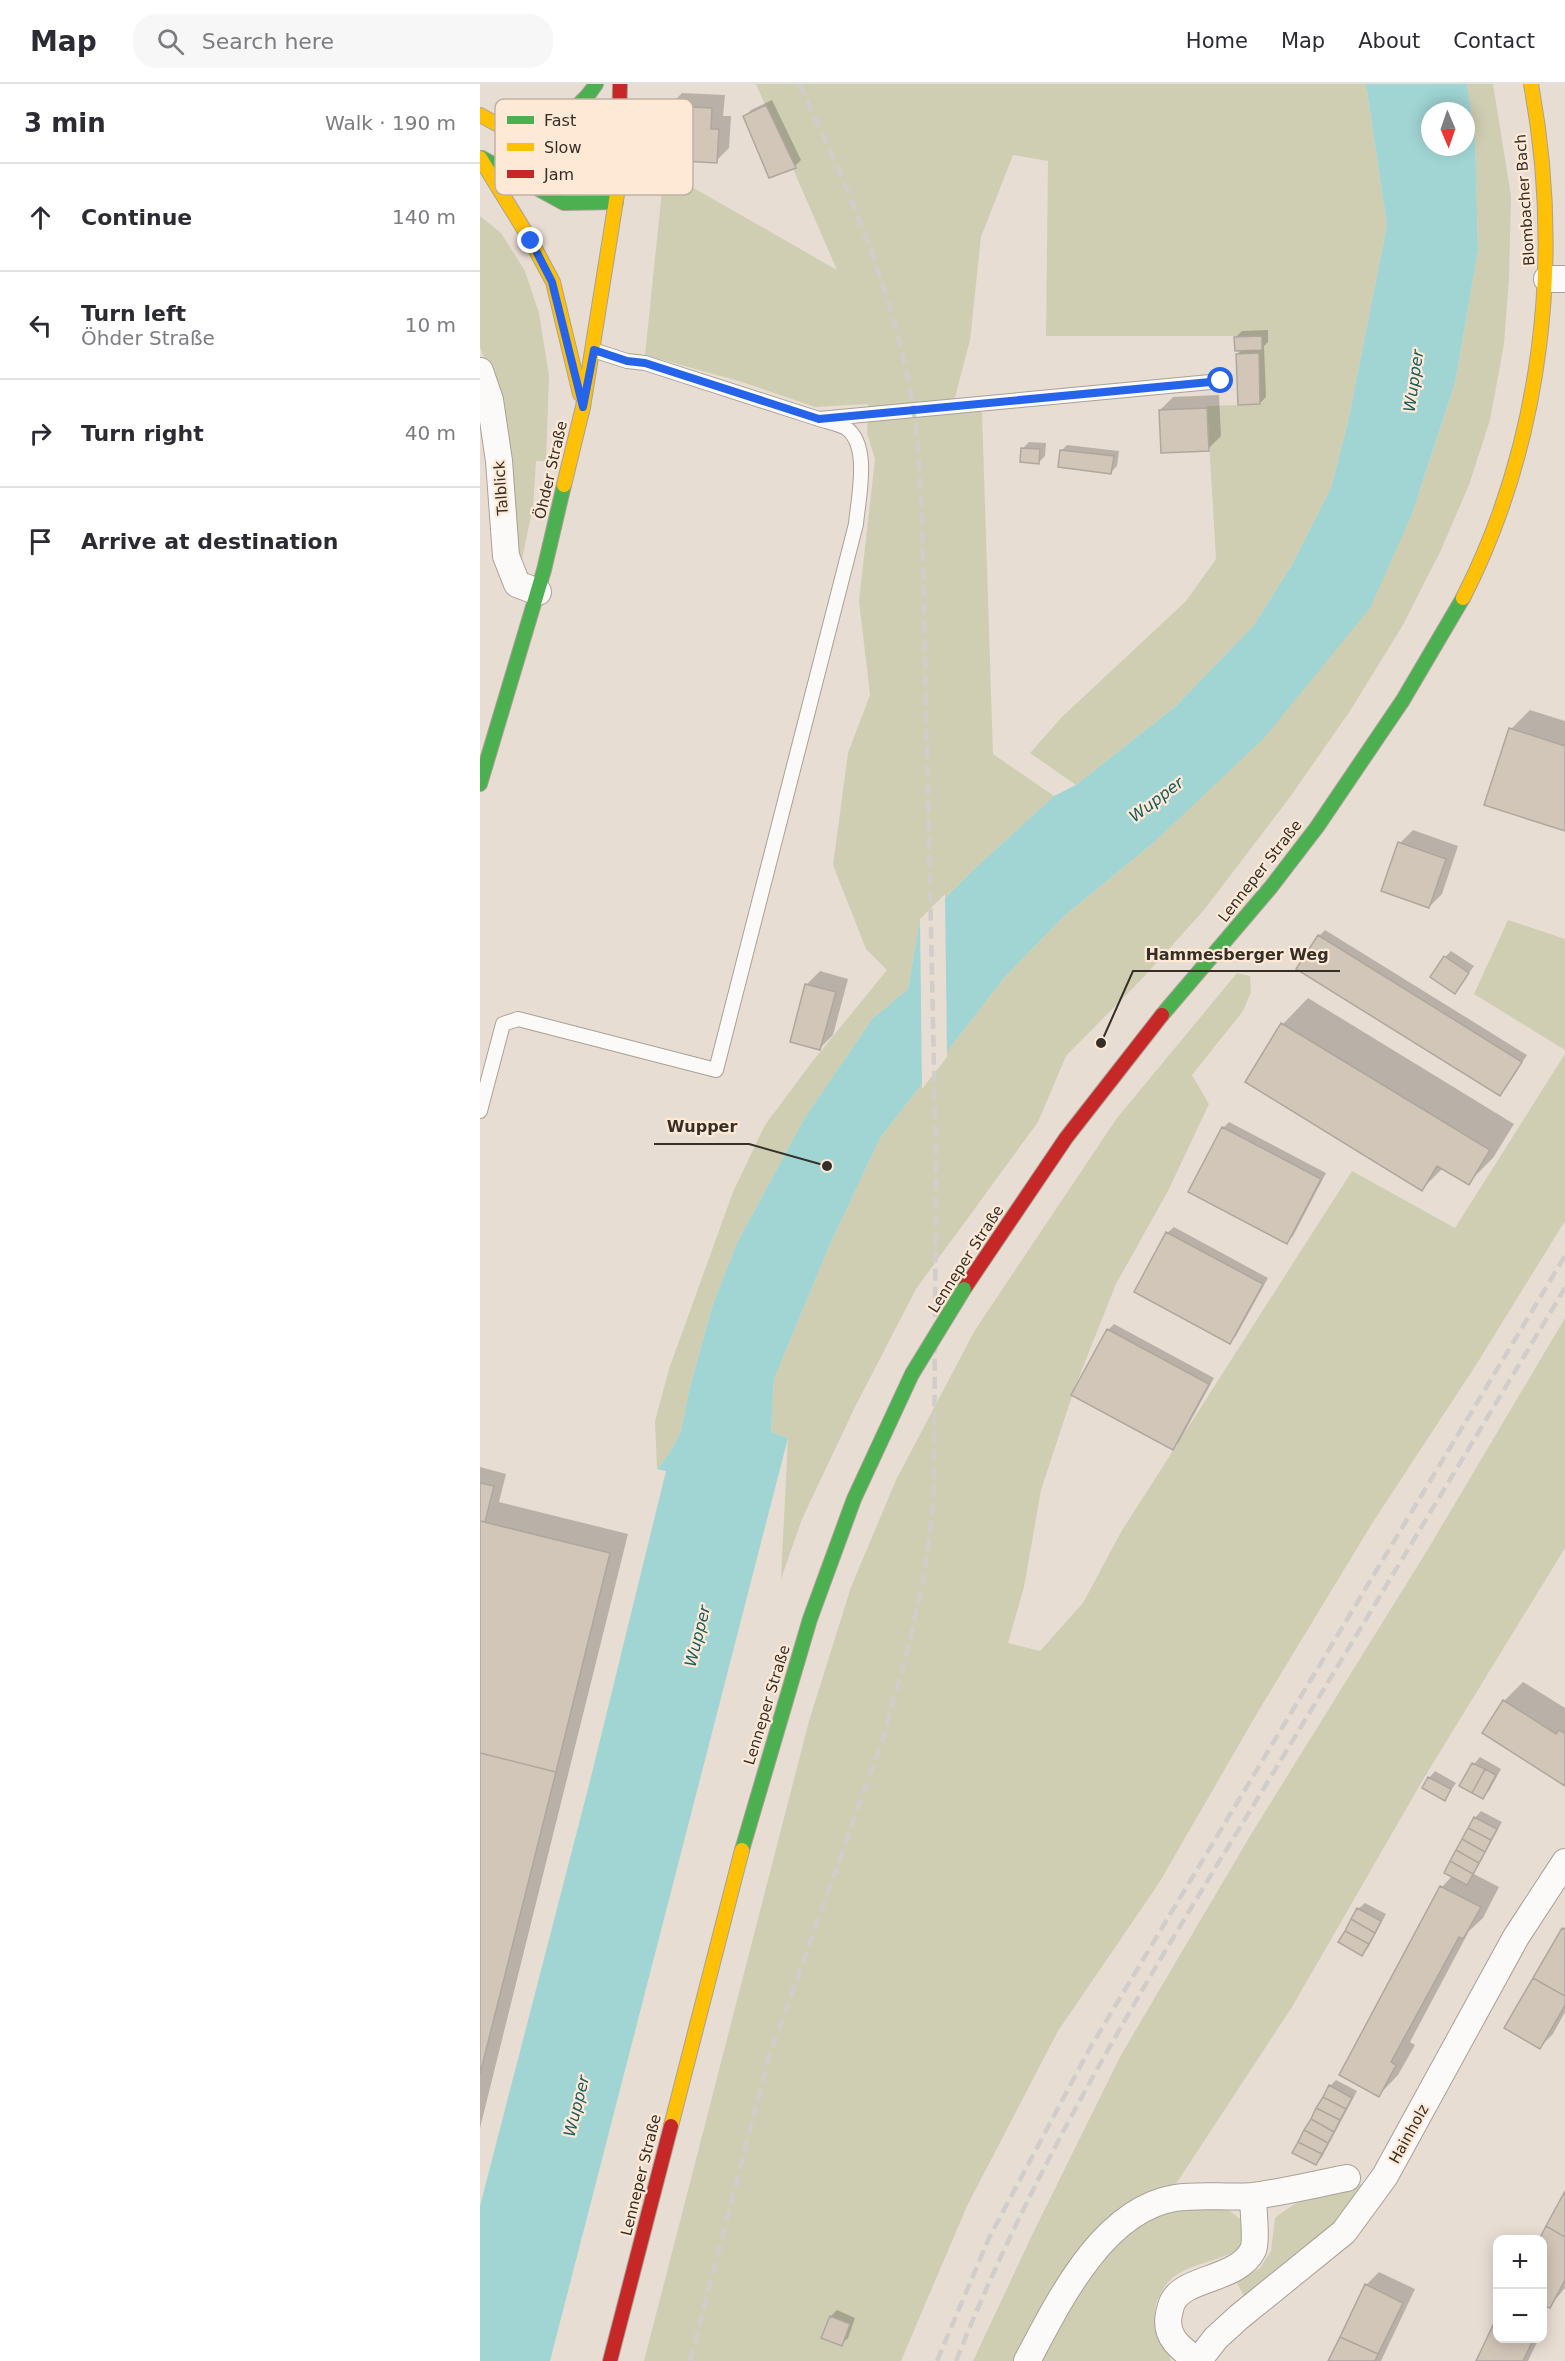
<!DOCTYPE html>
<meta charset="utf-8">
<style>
:root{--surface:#fff;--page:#f7f7f7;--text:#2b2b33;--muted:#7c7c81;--line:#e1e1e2}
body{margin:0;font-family:"DejaVu Sans",sans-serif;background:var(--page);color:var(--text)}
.controls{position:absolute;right:18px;bottom:18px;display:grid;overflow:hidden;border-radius:12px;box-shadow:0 3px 15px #0003}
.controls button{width:54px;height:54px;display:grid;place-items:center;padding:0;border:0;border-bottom:2px solid var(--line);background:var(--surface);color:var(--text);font:30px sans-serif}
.compass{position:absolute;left:941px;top:18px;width:54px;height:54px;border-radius:50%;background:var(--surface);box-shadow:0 3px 15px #0003;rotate:178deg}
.stop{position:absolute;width:18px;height:18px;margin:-14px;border:4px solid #2563eb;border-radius:50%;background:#fff}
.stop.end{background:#2563eb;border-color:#fff;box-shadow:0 2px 6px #0008}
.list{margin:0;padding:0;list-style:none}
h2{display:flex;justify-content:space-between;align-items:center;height:78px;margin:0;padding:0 24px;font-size:26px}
h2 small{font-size:20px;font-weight:400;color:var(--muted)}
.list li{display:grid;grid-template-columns:39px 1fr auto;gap:18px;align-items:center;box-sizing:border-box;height:108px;padding:0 24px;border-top:2px solid var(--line)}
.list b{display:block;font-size:22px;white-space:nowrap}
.list p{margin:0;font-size:20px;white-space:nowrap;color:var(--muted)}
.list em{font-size:20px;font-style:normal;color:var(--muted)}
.icon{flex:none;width:33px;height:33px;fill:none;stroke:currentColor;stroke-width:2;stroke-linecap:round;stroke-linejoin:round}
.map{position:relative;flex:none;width:1085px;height:2277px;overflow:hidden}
header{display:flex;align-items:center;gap:36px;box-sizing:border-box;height:84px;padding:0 30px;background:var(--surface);border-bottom:2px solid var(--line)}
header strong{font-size:28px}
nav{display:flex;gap:33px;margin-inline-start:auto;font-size:21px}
.search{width:420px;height:54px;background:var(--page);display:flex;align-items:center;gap:15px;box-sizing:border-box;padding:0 21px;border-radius:24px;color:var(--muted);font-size:22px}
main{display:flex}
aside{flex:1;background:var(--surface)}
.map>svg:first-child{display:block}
.green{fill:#cfceb2}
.water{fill:#a0d5d4;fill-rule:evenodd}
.pier{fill:#e8ddd2}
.shadow{fill:#0003}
.building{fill:#d2c6b8;stroke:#afa79e;stroke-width:1.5}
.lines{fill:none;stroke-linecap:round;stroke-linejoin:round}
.lane-casing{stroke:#a9a098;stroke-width:16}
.street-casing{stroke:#a9a098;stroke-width:28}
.fast-casing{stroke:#a9a098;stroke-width:16}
.slow-casing{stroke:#a9a098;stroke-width:16}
.jam-casing{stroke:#a9a098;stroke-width:16}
.lane{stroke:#fcfaf8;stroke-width:14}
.street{stroke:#fcfaf8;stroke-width:26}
.fast{stroke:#4caf50;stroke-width:14}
.slow{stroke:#ffc107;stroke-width:14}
.jam{stroke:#c62828;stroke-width:14}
.rail{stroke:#d0cdca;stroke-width:4.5;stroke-dasharray:12 6;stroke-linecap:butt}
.fast-bridge-casing{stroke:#a9a098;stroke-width:16;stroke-linecap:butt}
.fast-bridge{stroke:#4caf50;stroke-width:14}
.route{stroke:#2563eb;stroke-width:8}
.labels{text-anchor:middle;stroke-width:4.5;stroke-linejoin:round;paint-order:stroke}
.street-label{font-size:15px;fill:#362f27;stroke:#fee9d6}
.water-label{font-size:16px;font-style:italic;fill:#185c5f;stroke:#fee9d6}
.key{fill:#fee9d6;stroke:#c2b1a2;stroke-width:1.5}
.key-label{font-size:16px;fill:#362f27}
.leader{fill:none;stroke:#362f27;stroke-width:2}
.callout-dot{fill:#362f27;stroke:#fee9d6;stroke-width:2}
.callout-label{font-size:16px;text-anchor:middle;font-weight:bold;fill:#362f27;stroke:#fee9d6;stroke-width:4.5;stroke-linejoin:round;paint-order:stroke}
</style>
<header>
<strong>Map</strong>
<div class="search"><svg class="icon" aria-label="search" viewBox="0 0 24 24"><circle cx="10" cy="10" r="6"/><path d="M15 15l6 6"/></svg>Search here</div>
<nav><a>Home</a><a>Map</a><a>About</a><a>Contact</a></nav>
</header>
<main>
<aside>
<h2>3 min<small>Walk · 190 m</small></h2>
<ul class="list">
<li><svg class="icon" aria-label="ahead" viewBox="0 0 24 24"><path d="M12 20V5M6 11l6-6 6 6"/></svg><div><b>Continue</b></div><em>140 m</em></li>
<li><svg class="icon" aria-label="left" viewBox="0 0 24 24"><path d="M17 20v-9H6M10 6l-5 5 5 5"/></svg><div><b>Turn left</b><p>Öhder Straße</p></div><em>10 m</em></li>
<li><svg class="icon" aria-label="right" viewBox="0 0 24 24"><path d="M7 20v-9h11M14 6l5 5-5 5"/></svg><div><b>Turn right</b></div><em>40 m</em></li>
<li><svg class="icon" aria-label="arrive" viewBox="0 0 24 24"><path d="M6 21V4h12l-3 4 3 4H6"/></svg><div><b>Arrive at destination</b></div></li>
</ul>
</aside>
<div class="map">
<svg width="1085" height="2277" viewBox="0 0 1085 2277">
<rect width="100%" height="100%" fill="#e8ddd2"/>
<path class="green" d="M276 0H886L907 141 868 338 851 404 813 479 774 541 696 622 596 701 550 669 582 633 706 517 736 475 727 322 758 321 757 252H566L568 77 533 71 501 153 490 256 472 325 502 328 513 670 574 712 492 787 439 841 428 905 392 935 324 1035 257 1159 232 1223 209 1307 201 1347 189 1370 177 1385 175 1337 189 1285 253 1108 285 1041 332 978 407 886 386 865 353 781 368 669 390 611 379 517 395 375 387 349 388 320 335 323 262 298 165 271 184 87 357 186Z
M987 0H1013L1031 112 1029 194 1024 260 1010 336 989 401 961 466 923 541 870 627 810 713 724 826 660 897 586 972 558 1038 436 1205 375 1323 322 1435 301 1495 308 1354 291 1348 294 1295 347 1167 400 1054 524 894 583 833 673 759 932 430 975 299 998 166 995 51Z
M0 132 21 149 45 187 59 229 69 292 66 377H56L53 423 42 475 35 469 19 315 0 263Z
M1028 836 1085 855V966L994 910Z
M757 889 770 892 771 908 763 927 712 991 729 1020 688 1107 636 1200 595 1303 561 1406 544 1503 528 1559 560 1567 603 1519 641 1448 872 1087 975 1144 1085 970V1137L996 1281 893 1438 779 1626 679 1799 578 1947 487 2122 421 2277H164L329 1637 371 1503 416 1396 495 1246 637 1034Z
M1085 1234V1464L944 1694 812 1923 694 2103 671 2110 536 2277H493L553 2149 641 1971 770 1752 948 1465Z
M868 2099 886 2101 846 2149 764 2212 756 2197 780 2184 791 2167 795 2134C816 2116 842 2107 868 2099Z
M724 2122 750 2127 764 2138 762 2162C738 2182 699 2176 682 2207 677 2215 674 2224 675 2233 677 2250 687 2261 691 2277H557L595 2208 633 2161 668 2135 686 2127Z"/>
<path class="water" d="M886 0H987L995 51 998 166 975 299 932 430 890 524 784 654 673 759 583 833 524 894 400 1054 347 1167 294 1295 291 1348 308 1354 70 2277H0V2122L110 1697 186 1387 177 1385 189 1370 201 1347 209 1307 232 1223 257 1159 324 1035 392 935 428 905 439 841 492 787 574 712 596 701 696 622 774 541 813 479 851 404 868 338 907 141ZM950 27H986V63H950Z"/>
<path class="pier" d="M465 810 467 973 442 1005 440 835Z"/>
<path class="shadow" d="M202 9 245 11 243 32H251L249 64 236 77 189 22Z
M292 16 321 76 315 82 265 32 271 26Z
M788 246V258L784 262 786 313 780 319 758 270 762 265 756 253 762 247Z
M739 311 741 352 728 365 680 326 693 313Z
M549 358 566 359 565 372 559 378 543 364Z
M587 361 639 367 637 382 631 388 581 367Z
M1050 626 1085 637V745L1031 645Z
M933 746 978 762 962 810 949 823 920 759Z
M845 846 1047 971 1026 1004 1020 1010 839 852Z
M971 867 994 882 975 908 965 873Z
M340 887 368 895 353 951 340 964 327 900Z
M828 914 1034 1040 1013 1074 988 1099 963 1084 942 1105 767 998 803 940Z
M749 1038 846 1089 813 1152 807 1158 743 1044Z
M694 1143 788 1194 756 1252 750 1258 656 1207 687 1149Z
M634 1240 734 1294 699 1358 693 1364 628 1246Z
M0 1383 26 1390 19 1418 148 1450 0 2044Z
M1043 1598 1085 1624V1701L1024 1617Z
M1000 1673 1021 1685 1009 1707 1003 1713 981 1701 994 1680Z
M955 1687 976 1699 965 1715 949 1694Z
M1001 1727 1022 1738 994 1790 1019 1803 1003 1834 989 1847 930 1958 935 1961 918 1991 899 2011 861 1990 962 1803 972 1792 966 1788 995 1734Z
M885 1819 906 1830 888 1864 882 1870 860 1858 878 1825Z
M1085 1842V1928L1073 1950 1060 1963 1026 1943Z
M856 1996 877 2007 842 2073 836 2080 850 2002Z
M1085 2110V2204L1069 2223Z
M899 2188 935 2205 901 2277H850L886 2201Z
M357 2226 375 2234 368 2254 361 2260 343 2253 351 2232Z
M1017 2237V2254H1059L1048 2277H997Z"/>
<path class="building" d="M286 21 316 84 289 94 263 32Z
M188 22 232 24 231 45H239L237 79 185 76Z
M782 252V266L755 267 754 253Z
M779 269 780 320 758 321 756 270Z
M727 324 729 367 681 369 679 326Z
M541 364 560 365 559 380 540 378Z
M580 366 634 372 631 390 578 383Z
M1029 644 1085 662V747L1004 721Z
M918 758 966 775 949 824 901 807Z
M838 851 1042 978 1020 1012 816 885Z
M964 872 989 889 975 910 950 893Z
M325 900 356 908 340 966 310 958Z
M801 939 1010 1066 989 1101 957 1082 942 1107 765 998Z
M742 1043 841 1095 807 1160 708 1108Z
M686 1148 783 1200 750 1260 654 1208Z
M627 1245 729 1300 693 1366 591 1311Z
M0 1399 14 1402 5 1438 0 1437Z
M0 1437 130 1469 76 1688 0 1669Z
M1023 1616 1076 1650 1079 1646 1085 1650V1702L1002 1649Z
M0 1669 76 1688 0 1990Z
M992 1679 1005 1685 992 1709 979 1702Z
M1005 1685 1016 1691 1003 1715 992 1709Z
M948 1693 971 1705 965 1717 942 1704Z
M994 1733 1017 1745 1011 1756 988 1744Z
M988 1744 1011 1756 1005 1768 982 1755Z
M982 1755 1005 1768 999 1779 976 1766Z
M976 1766 999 1779 993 1790 970 1777Z
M970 1777 993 1790 987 1801 964 1789Z
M960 1802 1001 1823 983 1855 979 1853 911 1978 916 1981 899 2013 859 1991Z
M877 1824 901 1837 895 1849 871 1835Z
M871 1835 895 1849 889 1860 865 1847Z
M1082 1844 1085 1846V1912L1053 1894Z
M865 1847 889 1860 882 1872 858 1858Z
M1053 1894 1085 1912V1921L1060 1965 1024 1944Z
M849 2001 872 2014 866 2025 843 2013Z
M843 2013 866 2025 860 2036 836 2024Z
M836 2024 860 2036 854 2048 831 2035Z
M831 2035 854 2048 848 2059 824 2046Z
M824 2046 848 2059 842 2070 818 2058Z
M818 2058 842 2070 836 2081 812 2069Z
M1085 2107V2153L1066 2142Z
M1066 2142 1085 2153V2196L1070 2224 1062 2221V2156H1059Z
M885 2200 923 2219 898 2270 860 2253Z
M350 2232 370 2240 362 2262 341 2254Z
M1015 2237 1017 2238V2254L1053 2256 1043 2277H996Z
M860 2253 898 2270 895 2277H848Z"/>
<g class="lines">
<defs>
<path id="lane" d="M113 266 147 277 165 279 339 335 741 297
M0 1027 23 940 38 935 236 986 376 440C378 415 391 361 366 344 359 340 348 338 339 335"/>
<path id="street" d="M1067 195H1085
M0 287 10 316 19 377 26 472 37 500 58 508
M547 2277C578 2219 622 2126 695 2114 721 2110 747 2114 773 2112 804 2108 836 2100 867 2094
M718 2277 736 2254 759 2233 864 2148 905 2092 1036 1853 1085 1778
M718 2277C701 2265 684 2253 689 2230 690 2226 691 2220 693 2217 706 2193 758 2196 773 2166 777 2157 773 2124 773 2112"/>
<path id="fast" d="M39 52C70 40 98 29 116 0
M2 74 84 119 136 118
M0 700 64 486 84 401
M682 931 791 803 837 743 923 616 983 514
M262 1766 330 1535 374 1415 432 1290"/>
<path id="slow" d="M0 31 39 52 88 71 138 104 103 323 84 401
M0 74 51 157 73 198 100 310
M983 514C1063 357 1083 173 1051 0
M191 2042 262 1766"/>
<path id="jam" d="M138 104 140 0
M484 1205 586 1054 682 931
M130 2277 191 2042"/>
</defs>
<use href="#lane" class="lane-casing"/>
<use href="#street" class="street-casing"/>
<use href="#fast" class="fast-casing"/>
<use href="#slow" class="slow-casing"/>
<use href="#jam" class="jam-casing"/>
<use href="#lane" class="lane"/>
<use href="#street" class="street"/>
<use href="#fast" class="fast"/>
<use href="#slow" class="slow"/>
<use href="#jam" class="jam"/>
<path class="rail" d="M210 2277 289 1973 402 1657 429 1561 445 1486 454 1415 456 1075 442 437C440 406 440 375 436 345 421 224 371 109 319 0
M457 2277 509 2154 610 1964 1085 1172
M476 2277C557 2073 673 1886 787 1699 887 1534 986 1369 1085 1204"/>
<defs>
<path id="fast-bridge" d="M432 1290 484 1205"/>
</defs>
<use href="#fast-bridge" class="fast-bridge-casing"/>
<use href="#fast-bridge" class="fast-bridge"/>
</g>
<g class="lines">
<path class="route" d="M51 157 72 198 103 323 114 266 147 277 165 279 339 335 741 297"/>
</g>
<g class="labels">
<g class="street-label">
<text transform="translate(1045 116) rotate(-94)" y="5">Blombacher Bach</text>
<text transform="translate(71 386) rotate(-77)" y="5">Öhder Straße</text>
<text transform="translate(21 404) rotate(-94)" y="5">Talblick</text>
<text transform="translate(780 787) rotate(-52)" y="5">Lenneper Straße</text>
<text transform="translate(486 1175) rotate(-57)" y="5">Lenneper Straße</text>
<text transform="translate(287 1621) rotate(-73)" y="5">Lenneper Straße</text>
<text transform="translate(929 2050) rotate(-61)" y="5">Hainholz</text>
<text transform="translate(161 2091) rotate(-76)" y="5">Lenneper Straße</text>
</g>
<g class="water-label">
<text transform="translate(933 297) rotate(-82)" y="6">Wupper</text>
<text transform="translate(676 715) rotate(-37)" y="6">Wupper</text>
<text transform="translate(217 1552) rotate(-76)" y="6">Wupper</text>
<text transform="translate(96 2022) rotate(-76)" y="6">Wupper</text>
</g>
</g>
<rect x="15" y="15" width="198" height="96" rx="9" class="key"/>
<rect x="27" y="32" width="27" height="8" fill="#4caf50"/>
<rect x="27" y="59" width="27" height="8" fill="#ffc107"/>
<rect x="27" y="86" width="27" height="8" fill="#c62828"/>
<g class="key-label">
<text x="64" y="42">Fast</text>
<text x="64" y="69">Slow</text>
<text x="64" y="96">Jam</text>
</g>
<path class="leader" d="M621 959L653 887H860M347 1082L269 1060H174"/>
<g class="callout-dot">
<circle cx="621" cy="959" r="6"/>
<circle cx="347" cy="1082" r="6"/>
</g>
<g class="callout-label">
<text x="757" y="876">Hammesberger Weg</text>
<text x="222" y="1048">Wupper</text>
</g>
</svg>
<div class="controls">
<button>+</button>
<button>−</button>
</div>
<svg class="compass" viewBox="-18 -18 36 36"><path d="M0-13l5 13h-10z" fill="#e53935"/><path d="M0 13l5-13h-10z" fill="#7c7c81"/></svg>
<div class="stop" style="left:741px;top:297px"></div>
<div class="stop end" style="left:51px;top:157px"></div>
</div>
</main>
